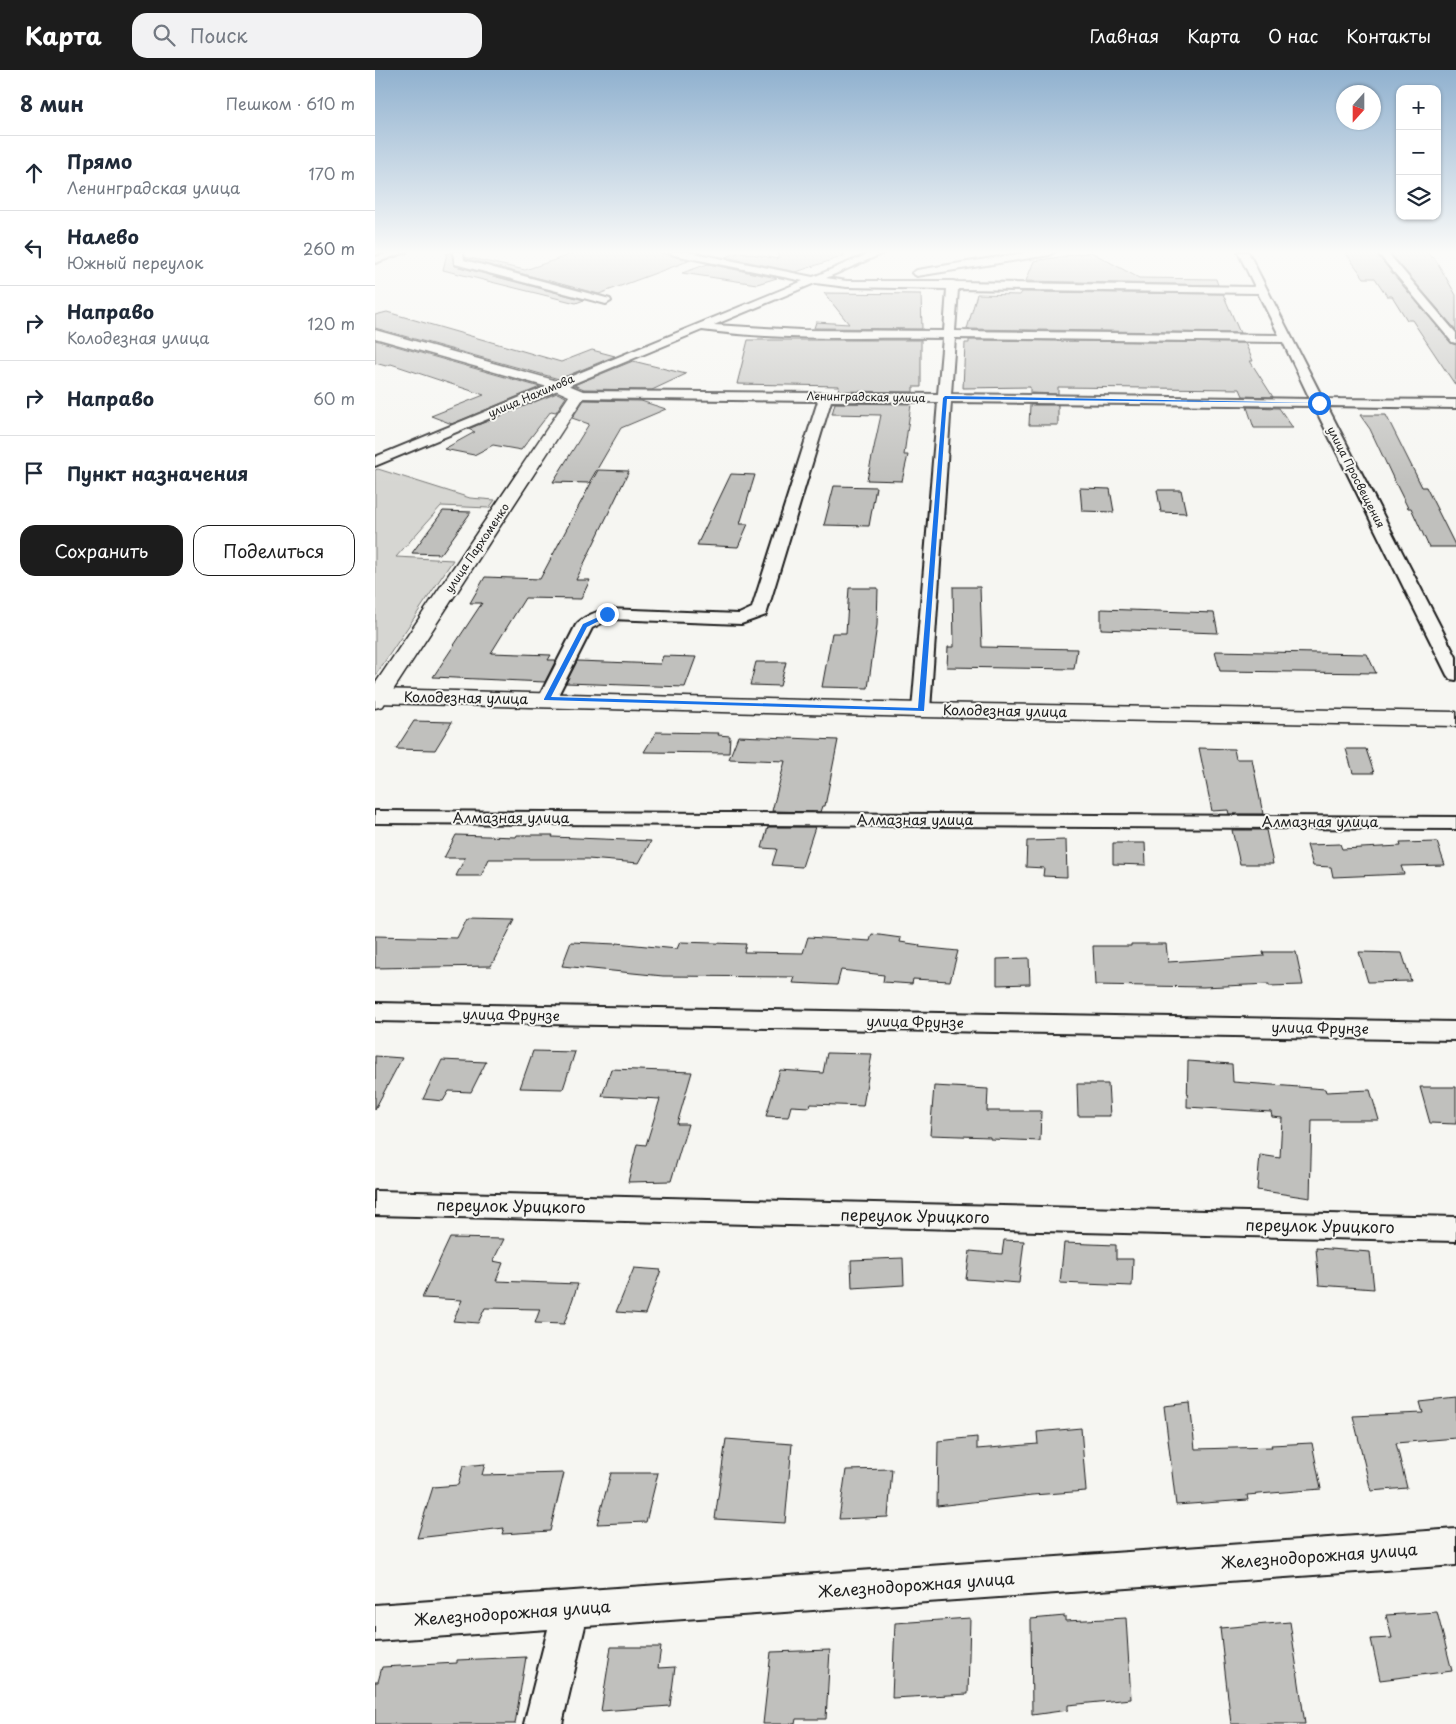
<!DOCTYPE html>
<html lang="ru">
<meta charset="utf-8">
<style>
:root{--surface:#fff;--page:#f2f2f3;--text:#1f2937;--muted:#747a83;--line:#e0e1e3;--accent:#1c1c1c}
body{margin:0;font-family:"Playpen Sans",sans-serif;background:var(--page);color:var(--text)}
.controls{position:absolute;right:15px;top:15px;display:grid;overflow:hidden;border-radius:10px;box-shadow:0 1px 4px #0004}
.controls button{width:45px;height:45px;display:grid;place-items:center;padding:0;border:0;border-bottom:1px solid var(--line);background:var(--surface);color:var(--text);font:25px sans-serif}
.compass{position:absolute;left:961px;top:15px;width:45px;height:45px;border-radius:50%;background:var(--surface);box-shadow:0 1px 4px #0004;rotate:201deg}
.stop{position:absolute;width:15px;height:15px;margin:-11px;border:4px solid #1a73e8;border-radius:50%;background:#fff}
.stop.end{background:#1a73e8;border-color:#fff;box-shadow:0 1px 5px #0008}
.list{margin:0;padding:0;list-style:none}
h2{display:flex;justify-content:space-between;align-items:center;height:65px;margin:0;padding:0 20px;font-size:21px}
h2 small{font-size:16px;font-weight:400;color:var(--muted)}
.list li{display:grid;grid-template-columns:32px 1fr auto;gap:15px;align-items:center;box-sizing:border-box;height:75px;padding:0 20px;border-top:1px solid var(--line)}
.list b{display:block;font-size:19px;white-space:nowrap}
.list p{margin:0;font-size:16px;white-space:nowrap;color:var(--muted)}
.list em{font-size:16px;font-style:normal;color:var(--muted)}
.actions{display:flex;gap:10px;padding:15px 20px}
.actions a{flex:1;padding:11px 0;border:1px solid var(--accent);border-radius:15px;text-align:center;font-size:18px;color:var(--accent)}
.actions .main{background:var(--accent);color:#fff}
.icon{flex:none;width:28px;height:28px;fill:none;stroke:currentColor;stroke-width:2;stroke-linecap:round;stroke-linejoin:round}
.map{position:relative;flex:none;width:1081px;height:1654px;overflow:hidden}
header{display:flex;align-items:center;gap:30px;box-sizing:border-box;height:70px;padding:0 25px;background:var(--accent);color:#fff}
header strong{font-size:24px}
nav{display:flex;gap:28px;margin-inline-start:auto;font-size:18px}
.search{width:350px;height:45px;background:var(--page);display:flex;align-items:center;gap:12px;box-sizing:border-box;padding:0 18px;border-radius:15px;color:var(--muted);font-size:19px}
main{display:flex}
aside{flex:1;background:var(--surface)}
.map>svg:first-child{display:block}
.green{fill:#d6d6d2;stroke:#797977}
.building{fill:#c0c0bd;stroke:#1c1c1c}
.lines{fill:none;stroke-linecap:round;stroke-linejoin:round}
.minor-casing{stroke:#1c1c1c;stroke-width:4}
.tertiary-casing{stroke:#1c1c1c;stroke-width:3}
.secondary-casing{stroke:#1c1c1c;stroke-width:3}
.minor{fill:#f6f6f2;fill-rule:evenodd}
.tertiary{fill:#f6f6f2;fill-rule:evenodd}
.secondary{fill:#f6f6f2;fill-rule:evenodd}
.route{fill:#1a73e8}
.labels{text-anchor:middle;stroke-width:4;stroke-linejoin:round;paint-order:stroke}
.far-street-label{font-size:11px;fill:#1c1c1c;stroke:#f6f6f2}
.street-label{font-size:14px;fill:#1c1c1c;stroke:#f6f6f2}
.near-street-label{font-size:16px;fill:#1c1c1c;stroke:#f6f6f2}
</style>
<header>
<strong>Карта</strong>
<div class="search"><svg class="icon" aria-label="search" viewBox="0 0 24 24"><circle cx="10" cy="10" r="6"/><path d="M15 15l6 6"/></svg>Поиск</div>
<nav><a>Главная</a><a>Карта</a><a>О нас</a><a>Контакты</a></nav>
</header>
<main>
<aside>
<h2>8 мин<small>Пешком · 610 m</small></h2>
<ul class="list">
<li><svg class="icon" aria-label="ahead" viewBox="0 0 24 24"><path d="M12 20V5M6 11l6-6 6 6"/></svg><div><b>Прямо</b><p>Ленинградская улица</p></div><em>170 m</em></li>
<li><svg class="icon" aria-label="left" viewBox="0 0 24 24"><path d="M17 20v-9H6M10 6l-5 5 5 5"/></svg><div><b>Налево</b><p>Южный переулок</p></div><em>260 m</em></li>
<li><svg class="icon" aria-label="right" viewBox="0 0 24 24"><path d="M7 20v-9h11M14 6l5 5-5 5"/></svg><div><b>Направо</b><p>Колодезная улица</p></div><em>120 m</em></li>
<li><svg class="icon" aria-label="right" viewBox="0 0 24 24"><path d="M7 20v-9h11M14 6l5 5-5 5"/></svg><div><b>Направо</b></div><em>60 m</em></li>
<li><svg class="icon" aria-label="arrive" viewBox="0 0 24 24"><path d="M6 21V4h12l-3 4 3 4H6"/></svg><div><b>Пункт назначения</b></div></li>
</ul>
<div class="actions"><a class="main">Сохранить</a><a>Поделиться</a></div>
</aside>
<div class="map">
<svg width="1081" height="1654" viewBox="0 0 1081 1654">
<rect width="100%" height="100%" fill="#f6f6f2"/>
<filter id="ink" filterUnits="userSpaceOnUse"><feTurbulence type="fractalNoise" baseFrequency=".02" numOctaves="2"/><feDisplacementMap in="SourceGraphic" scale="10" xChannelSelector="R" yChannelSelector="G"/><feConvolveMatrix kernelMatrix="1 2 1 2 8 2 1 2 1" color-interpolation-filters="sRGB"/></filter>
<g filter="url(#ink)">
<path class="green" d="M3 399 95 428 120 430 114 438 66 436 21 487 78 490 0 606V400Z"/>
<path class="building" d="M203 182H281L316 190 224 224 91 189 90 187 150 200Z
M366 182 403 189V182H468L469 186 421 202 350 187Z
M716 182 764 208 841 209 843 215 651 211 659 191Z
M970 182H1000L1076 273 1081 275V316L1037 250H1032L1017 226H1012L1000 208H989Z
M1014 182H1052L1056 187H1059L1081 225V260Z
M72 183H76L80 196 209 230 201 233 68 200Z
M333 194 402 208 382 214 307 203Z
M647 222 848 224 865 263 592 259 602 224 645 225Z
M449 223 546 224 547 259 439 258 441 252 474 254Z
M12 242 186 292 217 280 240 286 184 309 0 258V245Z
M0 270 165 317 77 354 56 346 109 325 16 294 11 296 0 293Z
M373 270H546V317H538V322L463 321 464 316 362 314Z
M594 270 870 273 878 291H875L898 327 868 326 865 319 683 317V324L655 323V317L588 318 590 273H594Z
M258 291 311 304 277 320 209 319 199 315Z
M182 323 191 327 181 342 176 341 146 380 118 375 99 385 69 379 100 362 93 359Z
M209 330 266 331 291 339 246 358 214 413 178 412 214 354 197 348Z
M460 333 536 334 529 385H533L527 411 492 410 506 345 457 344Z
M655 335H683V355H654Z
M872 337 904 338 918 358H879Z
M985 345H1011L1047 417H1051L1081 477H1054L1036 438H1033L1018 408 995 359Z
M223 400 254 401 201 510H215L206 529 150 528 116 583 176 585 173 590H181L170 612 58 607 107 533H95L110 507 165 509Z
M356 404 380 405 365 454H373L363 477 322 475Z
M459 416 501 417 494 456 449 455Z
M705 418 735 419 739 442 707 441Z
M782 420H806L811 443 786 442Z
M68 441 96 442 66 484 37 483Z
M578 517H605L607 577 702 579 699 599 572 597 573 577H579Z
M474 518H503L502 555 493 618 447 617 457 563H471Z
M726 539 839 543 843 563 726 559Z
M840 581 992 584 1001 603 845 601Z
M288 586 321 587 310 617 191 613 202 591 285 594Z
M381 592H411L405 616 375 615Z
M39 651 77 652 60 680 21 679Z
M281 662 344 663 343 665 355 666 354 683 269 682Z
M363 666 463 670 450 736H447L445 742 397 741 410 691 354 689Z
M824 678 859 679 861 689H877L888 744H854L853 740 837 741Z
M971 679H991L999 703H978Z
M393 757H440L427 797 397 795 402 779 387 778Z
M857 760H891L898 794H865Z
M81 765 141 767 142 765H178L177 767 276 771 264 793 213 789H114L106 806H81L90 788H69Z
M691 770 692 807 668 806 669 798 651 797 652 771Z
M1062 772 1070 795 1026 796 1029 804 958 807 956 797 938 796 932 775 965 774 967 779 1026 776 1025 773Z
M738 773H770L771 795 738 794Z
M92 848 140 849 116 896 0 898V866L82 868Z
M497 864 526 868 525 872 545 875 544 877 583 881 575 911 538 909 537 914 508 912 509 905 466 900 462 915 418 913 420 907 288 906 187 896 196 872 241 874V873L302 879 305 872 371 874 369 882 428 883 433 867 495 871Z
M756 874H791L793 892 889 886 888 882H921L928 915 894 916V914L828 917 720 915 718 876H756Z
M984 882 1027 883 1036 911 993 912Z
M654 888 655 914 622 915V889Z
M158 981 200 982 188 1019 145 1018Z
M452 983 497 984 488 1036 436 1034 435 1037 416 1036 413 1047 391 1046 405 1000 448 1003Z
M0 986 27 988 0 1039Z
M67 990 111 992 96 1022 74 1021 68 1031 48 1029Z
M813 991 857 994 858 1012 950 1019 951 1022 995 1020 1004 1050H937L935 1128 882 1120 885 1085 905 1088 907 1048 897 1047 896 1042 812 1037Z
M236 999 317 1002 302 1054H313L296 1111 253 1112 262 1074 271 1075 285 1029 227 1026Z
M702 1014H733L735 1046H703Z
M559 1016 613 1019 612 1041H666L665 1071 615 1069V1067L555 1065Z
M1045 1017H1081V1054L1055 1053Z
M75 1168 129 1169 118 1191 128 1193 121 1211 203 1214 189 1254 160 1253 165 1239 110 1238 103 1253 78 1251 87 1230 47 1228Z
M629 1170 649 1171 644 1213 591 1209 595 1181 627 1184Z
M689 1173 741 1175V1189H758L757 1216 685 1213Z
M941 1178 995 1182 999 1219 944 1215Z
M528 1188 529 1215 477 1218 476 1190Z
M259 1198 286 1200 270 1244 241 1242Z
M1081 1328V1368L1021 1373 1032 1418 996 1421 978 1346 1048 1343 1045 1332Z
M815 1333 820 1379 897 1377 896 1375 937 1373 946 1419 872 1425 873 1430 801 1435 789 1336Z
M706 1358 711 1421 658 1425 562 1436 563 1371 602 1367V1379L663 1374 662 1362Z
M351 1369 417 1374 410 1453 340 1449Z
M110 1394 107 1405 189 1403 175 1461 127 1464 129 1458 42 1468 58 1417 83 1415 88 1396Z
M517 1399 513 1447 464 1449 471 1400Z
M236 1403H283L271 1452 222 1454Z
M1062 1542 1077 1601 1005 1610 996 1569 1017 1568 1011 1545Z
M690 1546V1551L751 1548 756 1629 693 1635V1640L657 1645 656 1549Z
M595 1548 593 1624 517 1628 520 1553Z
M915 1552 930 1654H856L845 1558Z
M236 1577H286L283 1598 300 1597 295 1636 226 1641Z
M455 1580 451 1649H421L420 1654H388L396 1582Z
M151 1587 140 1654H0V1612H3L7 1597 82 1593V1590Z"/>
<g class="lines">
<defs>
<path id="minor" d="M16 182H31L0 193V187Z
M78 182H88L89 190 235 229 236 231 231 234 80 194Z
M294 182H314L438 207 498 182H511L451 208 472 211H578L582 212 880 217 863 182H873L948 329 1081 330V338L952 336 1081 587V610L1075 609 1072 605 939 336 576 332 555 640 553 644 546 646 539 644 537 640 563 332 456 331 391 545 366 554 235 549 217 558 179 633 172 635 165 633 163 629 201 555C207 547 223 541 232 539L364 544 377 538 443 331 203 328 197 324 199 321 563 324 568 268C488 267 406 271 327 260L0 396V387L428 211 299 185ZM440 213 472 217 572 219 569 261 426 260 339 255ZM583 219 883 223 904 265 580 261ZM580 268 908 272 935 329 576 324Z
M656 182H679L674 185 542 206 537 203 542 200Z
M1002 182H1012L1081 263V273L1077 272Z
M0 741 1081 747V759L0 753Z
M0 933 1081 952V970L0 951Z
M0 1121 1081 1147V1171L0 1145Z
M1081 1459V1495L210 1556 187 1654H149L173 1559 0 1571V1535Z"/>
<path id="tertiary" d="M0 260 186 312 208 321 211 324 11 631 8 636 0 638V614L194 326 176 318 0 268Z"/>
<path id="secondary" d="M0 619 546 633 1081 642V656L546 647 0 633Z"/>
</defs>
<use href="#minor" class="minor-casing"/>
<use href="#tertiary" class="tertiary-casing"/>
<use href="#secondary" class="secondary-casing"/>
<use href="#minor" class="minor"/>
<use href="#tertiary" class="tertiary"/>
<use href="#secondary" class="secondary"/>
</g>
</g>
<linearGradient id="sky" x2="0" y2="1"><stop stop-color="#90b1cf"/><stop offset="0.44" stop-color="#fbfbf9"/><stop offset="1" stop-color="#fbfbf9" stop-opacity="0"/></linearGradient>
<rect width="1081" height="414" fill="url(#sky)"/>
<path class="route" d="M570 326 946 333 572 329 549 641 169 630V629L208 554 232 543 234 546 212 557 176 627 543 638 568 328Z"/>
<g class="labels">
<g class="far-street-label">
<text transform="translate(156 326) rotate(-23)" y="4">улица Нахимова</text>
<text transform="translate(491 327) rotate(1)" y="4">Ленинградская улица</text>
<text transform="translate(981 407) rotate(63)" y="4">улица Просвещения</text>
<text transform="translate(102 478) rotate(-56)" y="4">улица Пархоменко</text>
</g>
<g class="street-label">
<text transform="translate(91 628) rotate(1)" y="5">Колодезная улица</text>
<text transform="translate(630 641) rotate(1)" y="5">Колодезная улица</text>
<text x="136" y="753">Алмазная улица</text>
<text x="540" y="755">Алмазная улица</text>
<text x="945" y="757">Алмазная улица</text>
<text transform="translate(136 945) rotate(1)" y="5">улица Фрунзе</text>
<text transform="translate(540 952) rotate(1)" y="5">улица Фрунзе</text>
<text transform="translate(945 958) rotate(1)" y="5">улица Фрунзе</text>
</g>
<g class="near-street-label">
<text transform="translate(136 1136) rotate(1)" y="6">переулок Урицкого</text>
<text transform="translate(540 1146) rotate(1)" y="6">переулок Урицкого</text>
<text transform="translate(945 1156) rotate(1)" y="6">переулок Урицкого</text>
<text transform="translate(944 1486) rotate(-4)" y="6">Железнодорожная улица</text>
<text transform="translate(541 1515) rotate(-4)" y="6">Железнодорожная улица</text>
<text transform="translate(137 1543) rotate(-4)" y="6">Железнодорожная улица</text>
</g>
</g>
</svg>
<div class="controls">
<button>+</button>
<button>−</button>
<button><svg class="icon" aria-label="layers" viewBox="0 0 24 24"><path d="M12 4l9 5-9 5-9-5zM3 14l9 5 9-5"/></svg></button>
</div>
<svg class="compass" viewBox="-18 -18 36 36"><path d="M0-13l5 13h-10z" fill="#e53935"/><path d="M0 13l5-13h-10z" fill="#747a83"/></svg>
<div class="stop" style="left:944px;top:333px"></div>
<div class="stop end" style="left:232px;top:544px"></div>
</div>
</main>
